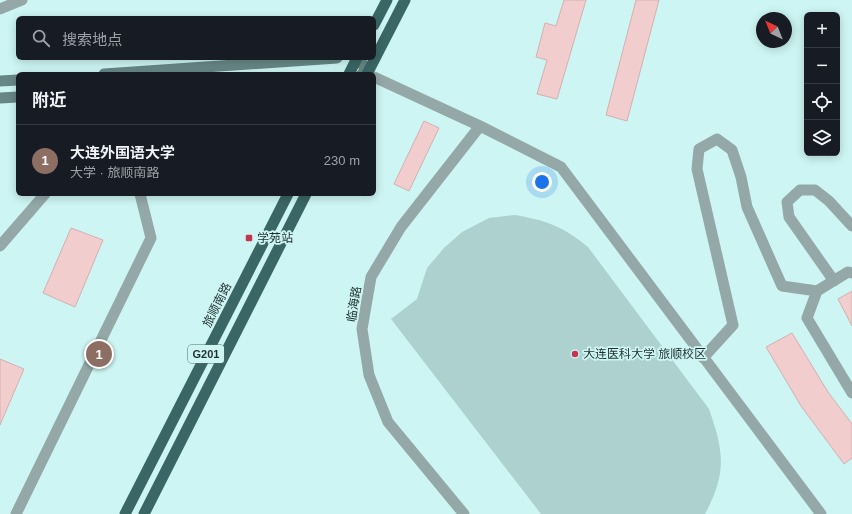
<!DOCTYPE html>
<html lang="zh">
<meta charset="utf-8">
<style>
:root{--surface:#171b24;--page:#242831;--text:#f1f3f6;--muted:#9ea1a6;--line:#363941;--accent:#c5354e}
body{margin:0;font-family:Arial,"Noto Sans SC",sans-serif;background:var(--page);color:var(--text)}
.controls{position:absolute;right:12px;top:12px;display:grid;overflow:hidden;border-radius:6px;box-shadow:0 2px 10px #0003}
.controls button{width:36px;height:36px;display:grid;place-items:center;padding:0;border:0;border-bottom:1px solid var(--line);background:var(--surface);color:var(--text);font:20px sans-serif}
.compass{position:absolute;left:756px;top:12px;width:36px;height:36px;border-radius:50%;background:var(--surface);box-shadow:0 2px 10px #0003;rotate:317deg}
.you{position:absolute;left:542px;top:182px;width:14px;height:14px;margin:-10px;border:3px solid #fff;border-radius:50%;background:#1a73e8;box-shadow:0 0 0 6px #1a73e833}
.badge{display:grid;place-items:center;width:26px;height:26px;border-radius:50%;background:var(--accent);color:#fff;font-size:13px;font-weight:700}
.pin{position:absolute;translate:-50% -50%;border:2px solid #fff;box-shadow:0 1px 4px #0006}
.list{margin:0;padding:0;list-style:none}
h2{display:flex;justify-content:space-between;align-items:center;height:52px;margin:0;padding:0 16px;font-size:17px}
h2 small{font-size:13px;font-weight:400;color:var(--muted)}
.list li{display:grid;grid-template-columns:26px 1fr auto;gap:12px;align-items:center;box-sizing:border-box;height:72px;padding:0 16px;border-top:1px solid var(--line)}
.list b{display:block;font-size:15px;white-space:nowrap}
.list p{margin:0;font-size:13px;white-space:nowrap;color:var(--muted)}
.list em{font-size:13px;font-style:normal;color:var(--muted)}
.icon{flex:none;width:22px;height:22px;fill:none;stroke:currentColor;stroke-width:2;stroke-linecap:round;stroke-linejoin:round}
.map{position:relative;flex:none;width:852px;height:514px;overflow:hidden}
.search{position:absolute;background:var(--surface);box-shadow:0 2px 10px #0003;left:16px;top:16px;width:360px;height:44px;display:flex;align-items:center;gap:10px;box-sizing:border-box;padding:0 14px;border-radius:6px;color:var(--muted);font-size:15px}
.panel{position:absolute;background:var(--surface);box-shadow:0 2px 10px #0003;left:16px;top:72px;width:360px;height:124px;border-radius:6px}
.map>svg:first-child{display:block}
.green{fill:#add1cf}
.building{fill:#f2cdce;stroke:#d4b0b1}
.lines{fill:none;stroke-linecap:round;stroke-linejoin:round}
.minor{stroke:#93a8a7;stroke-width:11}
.secondary{stroke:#678786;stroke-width:11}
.trunk{stroke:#3a6665;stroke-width:11}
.poi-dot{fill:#c5354e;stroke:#ccf5f3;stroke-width:1.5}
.labels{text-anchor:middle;stroke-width:3.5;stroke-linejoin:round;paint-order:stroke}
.shield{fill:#ccf5f3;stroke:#536a69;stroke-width:1}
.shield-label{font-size:11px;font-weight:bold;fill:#1f2f2e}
.poi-label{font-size:12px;fill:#1f2f2e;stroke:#ccf5f3;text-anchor:start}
.street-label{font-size:12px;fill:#1f2f2e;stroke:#ccf5f3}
</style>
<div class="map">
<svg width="852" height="514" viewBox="0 0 852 514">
<rect width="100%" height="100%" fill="#ccf5f3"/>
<path class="green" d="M515 215C548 221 562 226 588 247L709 409C724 452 727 473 705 514H541L391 319 417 299 427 268 444 248 462 232 489 218Z"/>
<path class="building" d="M564 0H586L557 99 537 94 547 60 536 57 545 23 556 26Z
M636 0H659L627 121 606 115Z
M424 121 439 128 409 191 394 184Z
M71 228 103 240 75 307 43 293Z
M852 291V326L838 299Z
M792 333 828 392 852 424V458L844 464 801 406 766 347Z
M0 359 24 369 0 425Z"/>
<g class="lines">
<path class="minor" d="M0 9 22 0
M374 77 480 126 561 167 821 514
M0 246 45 194
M852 273 848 272 817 291 807 318 852 393
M834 281 789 217 787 202 800 190H815L829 201 852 226
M703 358 733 325 697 169 699 149 717 139 732 150 741 177 747 207 782 286 817 291
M16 514 151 238 140 194
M464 514 388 422 369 375 362 329 371 277 401 227 480 126"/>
<path class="secondary" d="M359 58 368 74H362
M104 74 337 58
M0 81 18 80
M0 98 18 97"/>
<path class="trunk" d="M374 25 387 0
M349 74 357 58
M367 74 405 0
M125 514 288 194
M144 514 306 194"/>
</g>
<g class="poi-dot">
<rect x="245" y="234" width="8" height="8" rx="2"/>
<circle cx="575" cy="354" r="4"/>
</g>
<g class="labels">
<rect class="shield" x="188" y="345" width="36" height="18" rx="3"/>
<g class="shield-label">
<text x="206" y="358">G201</text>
</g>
<g class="poi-label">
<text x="257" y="242">学苑站</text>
<text x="583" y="358">大连医科大学 旅顺校区</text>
</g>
<g class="street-label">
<text transform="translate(354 304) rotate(-81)" y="4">临海路</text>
<text transform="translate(217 305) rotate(-63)" y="4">旅顺南路</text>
</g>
</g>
</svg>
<div class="controls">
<button>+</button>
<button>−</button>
<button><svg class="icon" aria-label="locate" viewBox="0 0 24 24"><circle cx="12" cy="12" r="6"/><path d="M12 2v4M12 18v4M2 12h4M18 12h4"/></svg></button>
<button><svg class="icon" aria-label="layers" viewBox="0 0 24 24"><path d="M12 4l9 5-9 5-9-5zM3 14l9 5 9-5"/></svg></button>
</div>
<svg class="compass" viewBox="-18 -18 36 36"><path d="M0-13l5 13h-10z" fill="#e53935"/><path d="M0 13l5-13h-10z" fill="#9ea1a6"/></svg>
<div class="you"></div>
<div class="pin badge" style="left:99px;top:354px;background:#8d6e63">1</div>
<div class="search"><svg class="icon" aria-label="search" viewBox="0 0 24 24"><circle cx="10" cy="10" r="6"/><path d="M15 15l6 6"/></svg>搜索地点</div>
<section class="panel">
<h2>附近<small></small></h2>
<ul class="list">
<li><span class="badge" style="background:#8d6e63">1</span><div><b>大连外国语大学</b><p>大学 · 旅顺南路</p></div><em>230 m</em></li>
</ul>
</section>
</div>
